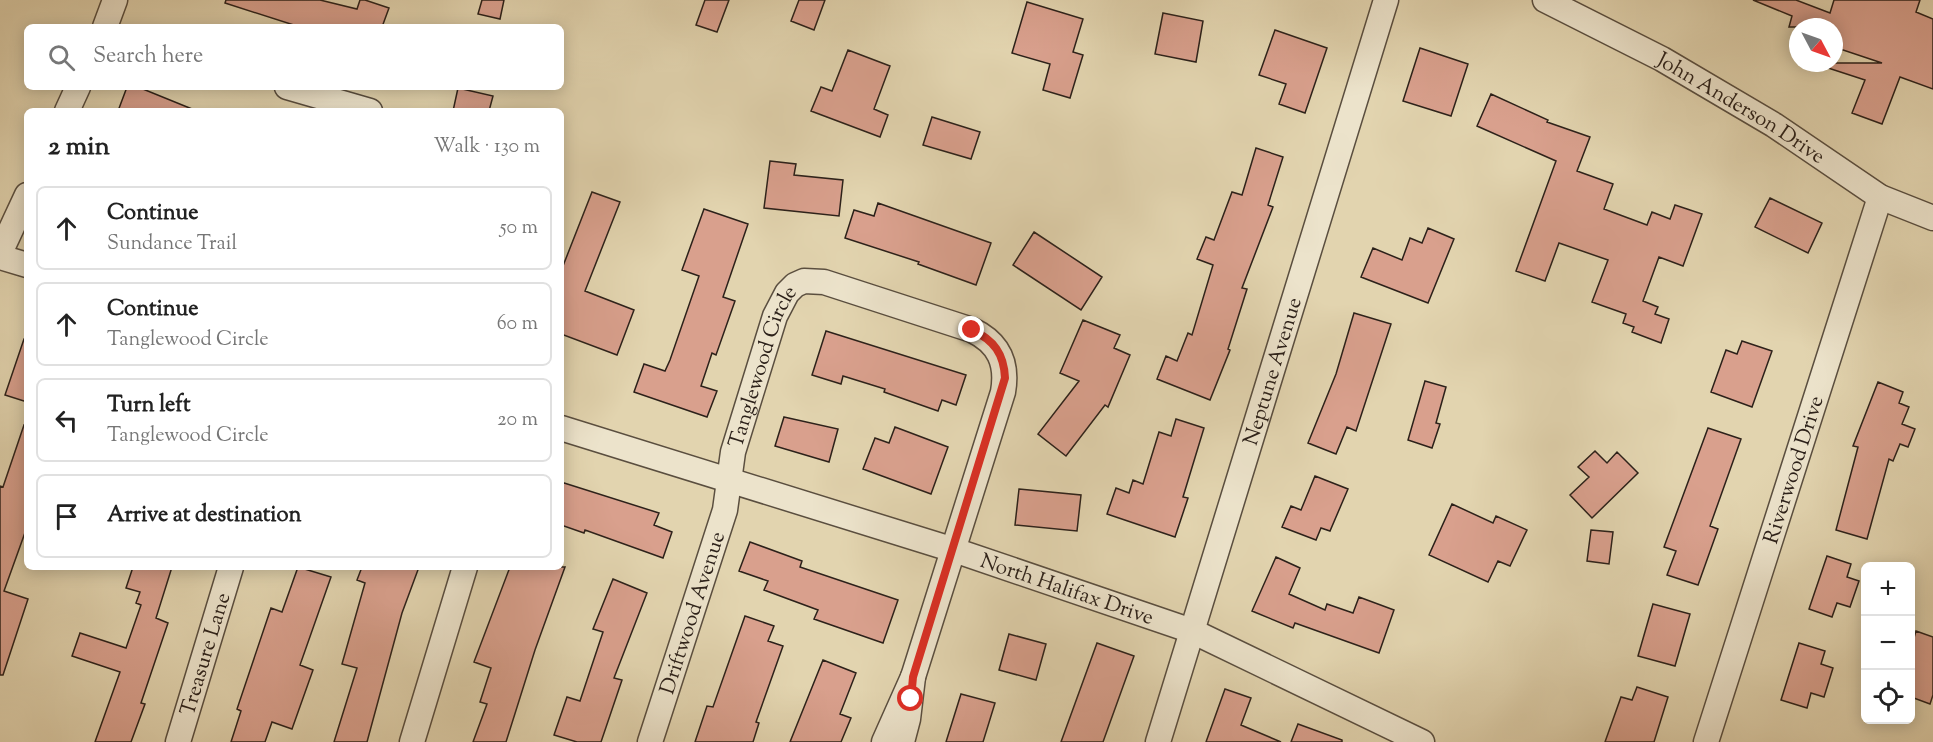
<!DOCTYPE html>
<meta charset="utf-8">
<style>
:root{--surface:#fff;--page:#f6f6f6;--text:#222;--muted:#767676;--line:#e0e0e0}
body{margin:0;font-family:"Sorts Mill Goudy",serif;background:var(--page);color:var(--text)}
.controls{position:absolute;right:18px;bottom:18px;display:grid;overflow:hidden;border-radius:9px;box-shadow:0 3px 15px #0003}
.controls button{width:54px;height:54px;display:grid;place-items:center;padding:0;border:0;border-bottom:2px solid var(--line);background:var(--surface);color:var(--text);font:30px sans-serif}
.compass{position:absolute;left:1789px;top:18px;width:54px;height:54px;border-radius:50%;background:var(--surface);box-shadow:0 3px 15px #0003;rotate:131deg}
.stop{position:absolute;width:18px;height:18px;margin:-14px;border:4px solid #d93025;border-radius:50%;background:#fff}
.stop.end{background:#d93025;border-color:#fff;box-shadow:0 2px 6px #0008}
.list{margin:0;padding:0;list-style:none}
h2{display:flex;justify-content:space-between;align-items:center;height:78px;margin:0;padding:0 24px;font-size:26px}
h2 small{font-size:20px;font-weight:400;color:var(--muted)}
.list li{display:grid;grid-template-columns:39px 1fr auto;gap:18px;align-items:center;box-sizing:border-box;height:84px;margin:0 12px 12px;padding:0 12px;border:2px solid var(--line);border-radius:9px}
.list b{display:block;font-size:22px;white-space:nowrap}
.list p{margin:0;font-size:20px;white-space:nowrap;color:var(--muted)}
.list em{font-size:20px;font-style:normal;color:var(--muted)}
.icon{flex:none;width:33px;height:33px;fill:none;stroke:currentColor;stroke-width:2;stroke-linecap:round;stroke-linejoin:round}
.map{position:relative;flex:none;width:1933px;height:742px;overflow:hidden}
.search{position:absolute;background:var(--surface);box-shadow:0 3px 15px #0003;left:24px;top:24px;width:540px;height:66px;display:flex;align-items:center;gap:15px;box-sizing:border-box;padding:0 21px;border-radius:9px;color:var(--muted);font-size:22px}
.panel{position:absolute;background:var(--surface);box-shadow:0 3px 15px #0003;left:24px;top:108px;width:540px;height:462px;border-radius:9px}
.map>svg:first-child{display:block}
.building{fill:#d9a08d;stroke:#2c211a;stroke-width:1.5}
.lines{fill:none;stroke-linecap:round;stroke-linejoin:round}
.minor-casing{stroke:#5a4e3f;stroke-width:27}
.minor{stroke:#ece3cb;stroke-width:24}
.route{stroke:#d93025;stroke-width:8}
.labels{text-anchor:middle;stroke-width:6;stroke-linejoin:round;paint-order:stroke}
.street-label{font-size:21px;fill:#2c211a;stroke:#ece3cb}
</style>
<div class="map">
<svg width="1933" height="742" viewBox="0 0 1933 742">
<rect width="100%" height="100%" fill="#e2d4af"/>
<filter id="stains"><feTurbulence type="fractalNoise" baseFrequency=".00333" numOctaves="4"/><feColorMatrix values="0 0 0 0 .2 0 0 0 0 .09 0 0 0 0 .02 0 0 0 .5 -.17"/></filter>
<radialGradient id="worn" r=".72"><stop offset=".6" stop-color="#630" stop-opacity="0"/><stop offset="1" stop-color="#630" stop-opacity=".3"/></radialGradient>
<path class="building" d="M226 0H320L357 9 360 0H365L389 8 382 27H300L225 3Z
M482 0H504L500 19 478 14Z
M705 0H729L717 32 696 25Z
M799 0H825L814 30 791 21Z
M1753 0H1796L1830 13 1834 0H1920L1916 12 1933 19V89L1900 77 1882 124 1852 113 1865 80 1822 66 1823 63H1882L1834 47V27H1789L1792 16Z
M1027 2 1083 19 1073 52 1083 55 1070 98 1043 90 1050 64 1012 53Z
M1163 13 1203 21 1196 62 1155 54Z
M1275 30 1327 48 1305 113 1279 104 1286 84 1259 75Z
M1420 48 1468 64 1451 116 1403 101Z
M848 50 890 66 874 109 888 115 880 137 811 111 821 87 832 91Z
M127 87H138L197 111H118Z
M458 88 493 96 489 111H453Z
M1491 94 1548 120 1547 122 1590 137 1577 171 1613 184 1604 209 1647 225 1652 212 1670 219 1675 205 1702 214 1683 266 1659 257 1643 301 1658 307 1655 314 1669 319 1661 343 1632 332 1634 327 1623 323 1626 314 1592 302 1608 260 1559 243 1545 281 1516 271 1556 161 1477 126Z
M932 117 980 132 971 159 923 145Z
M1256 148 1283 157 1268 205 1273 207 1242 288 1247 289 1228 349 1230 350 1210 400 1157 379 1166 356 1177 361 1188 333 1192 335 1213 265 1197 259 1206 237 1214 240 1232 192 1242 195Z
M770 161 796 164 794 175 843 180 839 216 764 208Z
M592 192 620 202 585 291 634 310 617 355 561 334V271Z
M1770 198 1822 223 1808 253 1755 227Z
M878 203 991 243 976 285 918 264 919 262 845 238 854 210 874 216Z
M704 209 748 224 723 297 735 301 716 355 712 353 701 386 717 391 707 417 634 392 644 364 665 371 670 360 699 276 682 270Z
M1428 228 1454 239 1428 303 1361 277 1373 248 1402 260 1410 238 1422 243Z
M1034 232 1102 277 1081 310 1013 265Z
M1354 313 1391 324 1356 431 1347 427 1336 454 1308 443 1336 374Z
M1083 320 1120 335 1114 348 1130 355 1108 407 1105 405 1066 456 1038 434 1079 381 1060 373Z
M826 331 966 375 956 405 942 400 938 411 884 392 885 389 843 376 841 384 812 375Z
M24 339H27V402L5 395Z
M1742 341 1772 351 1752 407 1711 392 1726 350 1737 354Z
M1425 381 1446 387 1436 423 1440 424 1432 448 1408 440Z
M1878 382 1903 392 1899 403 1909 407 1902 424 1915 429 1908 447 1900 444 1893 461 1889 459 1867 539 1836 530 1858 447 1853 446Z
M784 417 838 429 829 462 775 446Z
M1176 419 1204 428 1183 497 1188 498 1175 537 1107 514 1116 488 1129 493 1133 480 1143 484 1159 432 1171 436Z
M24 425 27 426V527L4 591 28 599 3 675H0V486L3 487Z
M895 427 948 447 931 494 863 469 875 438 889 443Z
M1708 428 1741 439 1710 526 1718 529 1698 585 1667 575 1676 551 1664 547Z
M1595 451 1607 463 1617 452 1638 473 1592 518 1570 495 1589 477 1578 467Z
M1315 476 1348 489 1330 531 1321 528 1316 540 1282 527 1291 506 1301 510Z
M561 482 659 513 654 525 672 532 663 558 585 530 584 533 561 525Z
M1019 489 1081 495 1077 531 1015 525Z
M1452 504 1493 523 1496 516 1527 530 1510 566 1498 561 1488 582 1429 555Z
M1591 530 1613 532 1609 564 1587 561Z
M750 542 802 561 800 567 898 600 883 643 814 619 818 610 764 590 768 581 739 571Z
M1827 556 1851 564 1847 577 1859 581 1850 607 1837 603 1832 617 1809 609Z
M1276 557 1300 568 1289 594 1325 610 1327 604 1353 613 1359 597 1394 610 1379 653 1295 623 1293 628 1252 611Z
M133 567H172L156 618 168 623 141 703 145 704 131 742H95L120 672 72 656 80 633 126 648 141 605 136 603 140 592 126 588Z
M298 567 331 577 300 665 313 670 292 729 272 722 265 742H231L241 711 237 709 271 608 282 612Z
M362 567H419L402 613 367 742H334L357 668 342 664 365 583 357 580Z
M510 567H565L535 650 506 742H473L487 704 480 702 491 668 474 662Z
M613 579 647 593 614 678 622 680 601 742H577L554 735 567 697 580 701 603 632 593 629Z
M1653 604 1690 614 1675 666 1638 656Z
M745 616 774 626 768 641 783 646 756 722 759 723 753 742H695L707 706 713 707Z
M1916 631 1933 637V695L1930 704 1911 697V648Z
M1009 634 1046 644 1036 680 999 670Z
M1097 643 1134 656 1103 742H1061Z
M1799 643 1825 651 1821 664 1833 668 1824 697 1811 693 1807 708 1781 700Z
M823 660 856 673 840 714 851 718 841 742H790Z
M1637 687 1668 697 1654 742H1605L1621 697 1632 700Z
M1225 689 1251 698 1241 725 1281 742H1206Z
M961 694 995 703 983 742H946Z
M1298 724 1342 740V742H1291Z"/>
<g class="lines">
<defs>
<g id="minor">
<path id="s1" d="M1545 0 1662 59 1774 125 1880 197 1933 218"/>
<path d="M105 27 115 0"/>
<path d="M287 87 370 111"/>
<path d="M67 111 78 87"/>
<path d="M0 253 27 195"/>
<path d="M0 257 27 265"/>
<path id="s2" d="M561 428 954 550 1192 631 1422 742"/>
<path id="s3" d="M178 742 231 567"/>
<path d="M412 742 465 567"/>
<path id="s4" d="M650 742 725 510 733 452 775 316 787 293 795 285 804 281 824 282 972 330C999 343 1008 363 1003 392L913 677"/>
<path d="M884 742 913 677 908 719 902 742"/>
<path id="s5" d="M1158 742 1386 0"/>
<path id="s6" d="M1706 742 1880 197"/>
</g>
</defs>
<use href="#minor" class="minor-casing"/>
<use href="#minor" class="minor"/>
</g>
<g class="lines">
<path class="route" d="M911 699 913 677 1005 378C1004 354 994 340 972 330"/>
</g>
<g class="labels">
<g class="street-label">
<text dy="7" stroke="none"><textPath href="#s1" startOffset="224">John Anderson Drive</textPath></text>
<text dy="7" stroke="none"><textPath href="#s4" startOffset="393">Tanglewood Circle</textPath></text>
<text dy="7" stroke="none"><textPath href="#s5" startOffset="388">Neptune Avenue</textPath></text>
<text dy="7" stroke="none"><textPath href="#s6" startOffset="286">Riverwood Drive</textPath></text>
<text dy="7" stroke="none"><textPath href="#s2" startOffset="531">North Halifax Drive</textPath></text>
<text dy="7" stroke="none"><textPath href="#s4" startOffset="136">Driftwood Avenue</textPath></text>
<text dy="7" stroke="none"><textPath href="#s3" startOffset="92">Treasure Lane</textPath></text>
</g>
</g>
<rect width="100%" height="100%" filter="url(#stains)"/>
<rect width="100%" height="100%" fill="url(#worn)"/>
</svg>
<div class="controls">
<button>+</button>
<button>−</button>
<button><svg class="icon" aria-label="locate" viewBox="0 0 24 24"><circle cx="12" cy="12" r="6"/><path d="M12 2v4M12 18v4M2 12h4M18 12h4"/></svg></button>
</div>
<svg class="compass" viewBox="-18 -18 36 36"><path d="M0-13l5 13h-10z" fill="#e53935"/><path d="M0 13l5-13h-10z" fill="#767676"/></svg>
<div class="stop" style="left:911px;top:699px"></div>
<div class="stop end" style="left:972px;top:330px"></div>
<div class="search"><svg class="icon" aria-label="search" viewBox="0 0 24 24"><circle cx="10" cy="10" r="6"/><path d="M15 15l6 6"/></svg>Search here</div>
<section class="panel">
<h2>2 min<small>Walk · 130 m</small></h2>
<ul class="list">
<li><svg class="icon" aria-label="ahead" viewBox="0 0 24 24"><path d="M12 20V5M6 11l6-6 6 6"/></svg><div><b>Continue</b><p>Sundance Trail</p></div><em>50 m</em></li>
<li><svg class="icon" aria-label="ahead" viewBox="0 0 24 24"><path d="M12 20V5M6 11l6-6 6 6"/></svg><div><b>Continue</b><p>Tanglewood Circle</p></div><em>60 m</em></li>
<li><svg class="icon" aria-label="left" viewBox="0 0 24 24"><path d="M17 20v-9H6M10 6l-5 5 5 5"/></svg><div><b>Turn left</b><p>Tanglewood Circle</p></div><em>20 m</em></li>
<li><svg class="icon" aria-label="arrive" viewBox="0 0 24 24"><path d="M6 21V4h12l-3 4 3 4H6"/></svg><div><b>Arrive at destination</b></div></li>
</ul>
</section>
</div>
